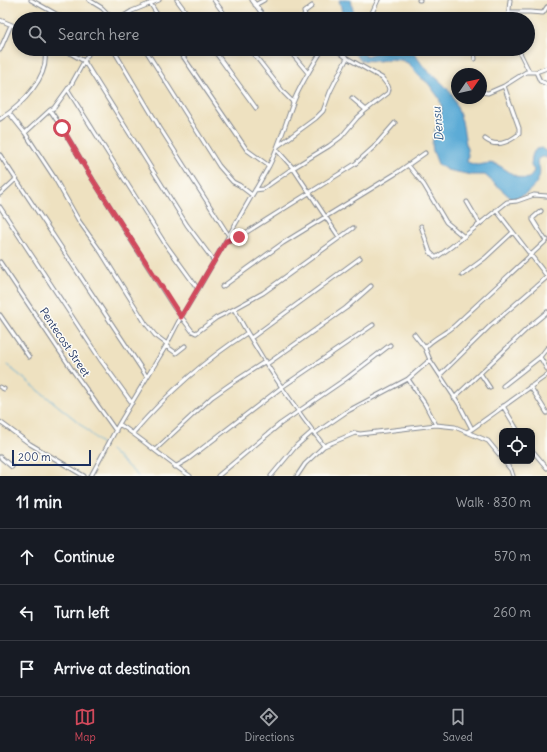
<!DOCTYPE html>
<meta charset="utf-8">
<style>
:root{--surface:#171b24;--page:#242831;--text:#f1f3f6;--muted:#9ea1a6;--line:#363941;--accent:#d1495b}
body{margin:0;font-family:Delius,sans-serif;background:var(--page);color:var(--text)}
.controls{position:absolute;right:12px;bottom:12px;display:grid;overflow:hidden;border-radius:8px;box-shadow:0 2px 6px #0003}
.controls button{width:36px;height:36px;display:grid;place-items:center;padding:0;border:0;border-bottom:1px solid var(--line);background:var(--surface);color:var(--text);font:20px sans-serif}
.compass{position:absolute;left:451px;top:68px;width:36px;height:36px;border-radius:50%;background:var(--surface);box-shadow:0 2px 6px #0003;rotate:56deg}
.scale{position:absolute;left:12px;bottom:10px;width:79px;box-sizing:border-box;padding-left:4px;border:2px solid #1b2f5e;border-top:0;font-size:11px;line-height:14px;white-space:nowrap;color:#1b2f5e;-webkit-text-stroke:3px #fdfcf7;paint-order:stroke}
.stop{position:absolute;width:12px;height:12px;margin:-9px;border:3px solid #d1495b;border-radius:50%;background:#fff}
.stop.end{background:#d1495b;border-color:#fff;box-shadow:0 1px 4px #0008}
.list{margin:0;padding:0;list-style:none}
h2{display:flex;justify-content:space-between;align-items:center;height:52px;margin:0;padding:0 16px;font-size:17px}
h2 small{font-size:13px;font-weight:400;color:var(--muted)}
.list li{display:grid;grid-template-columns:26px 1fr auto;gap:12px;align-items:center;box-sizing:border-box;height:56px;padding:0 16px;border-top:1px solid var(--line)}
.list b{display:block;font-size:15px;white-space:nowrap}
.list em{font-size:13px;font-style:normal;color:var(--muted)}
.icon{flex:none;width:22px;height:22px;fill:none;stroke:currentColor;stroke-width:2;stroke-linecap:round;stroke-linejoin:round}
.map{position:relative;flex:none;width:547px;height:476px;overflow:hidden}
.search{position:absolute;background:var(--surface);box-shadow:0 2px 6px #0003;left:12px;right:12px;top:12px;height:44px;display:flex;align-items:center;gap:10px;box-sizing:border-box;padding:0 14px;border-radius:22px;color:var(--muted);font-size:15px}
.sheet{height:220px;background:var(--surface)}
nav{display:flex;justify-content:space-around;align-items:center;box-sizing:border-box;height:56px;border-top:1px solid var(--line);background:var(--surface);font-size:11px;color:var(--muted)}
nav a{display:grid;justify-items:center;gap:2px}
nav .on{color:var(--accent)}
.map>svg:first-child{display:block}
.water{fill:#5cabd6;stroke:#3c6d9a}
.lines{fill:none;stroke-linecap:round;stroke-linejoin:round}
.stream{stroke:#5cabd6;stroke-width:1}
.minor-casing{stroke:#84888f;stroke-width:5}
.minor{stroke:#fff;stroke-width:3}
.route{stroke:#d1495b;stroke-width:5}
.labels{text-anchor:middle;stroke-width:3;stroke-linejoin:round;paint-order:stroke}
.street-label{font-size:11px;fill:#1b2f5e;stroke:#fdfcf7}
.water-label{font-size:12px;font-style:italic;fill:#325a88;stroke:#fdfcf7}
</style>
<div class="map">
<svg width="547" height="476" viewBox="0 0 547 476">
<rect width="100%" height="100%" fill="#fdfcf7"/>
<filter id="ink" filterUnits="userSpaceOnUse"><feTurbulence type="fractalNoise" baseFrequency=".025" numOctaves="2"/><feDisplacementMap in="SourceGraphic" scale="8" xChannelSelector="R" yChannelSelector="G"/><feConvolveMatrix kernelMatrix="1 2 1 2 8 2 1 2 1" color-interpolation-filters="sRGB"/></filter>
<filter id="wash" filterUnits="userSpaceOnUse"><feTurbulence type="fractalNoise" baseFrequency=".012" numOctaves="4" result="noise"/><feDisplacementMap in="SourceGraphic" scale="16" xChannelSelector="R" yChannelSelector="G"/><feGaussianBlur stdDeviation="0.9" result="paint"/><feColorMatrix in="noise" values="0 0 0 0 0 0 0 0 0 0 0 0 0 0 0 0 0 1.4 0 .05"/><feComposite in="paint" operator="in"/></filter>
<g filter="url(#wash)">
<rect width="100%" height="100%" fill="#eee1c0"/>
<path class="water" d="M339 0H351L355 19H343L341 7Z
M351 49H359L366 56 380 51V49L412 50 423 66 443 84 452 94 462 121 468 155 467 162C470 163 473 164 476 165 483 165 488 162 495 164 505 166 528 192 534 170L531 166C532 158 531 149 541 148L547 152V159L545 157C541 157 538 157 537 162 547 179 528 196 512 199L485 175H472L447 170 438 164 433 151 432 144 435 130 441 116 442 108 439 98 428 83 420 77 408 63 401 60 390 59 378 61 360 60Z"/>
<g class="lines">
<path class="stream" d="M7 365 77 421 104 446
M110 450 138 476"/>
</g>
</g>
<g filter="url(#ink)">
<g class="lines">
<defs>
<path id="minor" d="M31 0 65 19
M89 0 102 8 113 19
M177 0 191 19
M214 0 228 19
M252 0 266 19
M419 0H420
M150 3 160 19
M255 5 264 0
M509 12H530L543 13 547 7
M119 19 132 11 159 0
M306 19 304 12 312 6
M369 19 378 0
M508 19 510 0
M0 20 19 28
M63 49 84 61 187 225 214 261
M113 49 160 128 229 236
M145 49 219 166 233 182 239 185 252 195
M178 49 247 150 269 166
M213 49 256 108
M250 49 284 93 293 102
M288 49 308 73
M474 49 475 59
M518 49 529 71
M0 50 11 25
M536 72 540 81 547 84
M68 90 164 242 198 289
M481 92 488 93 504 86
M352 98 366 110
M50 110 62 128 93 180 173 306 192 331 196 333 216 318 234 309 263 293 353 228
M9 113 25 133 54 177 79 221 101 252 146 324 155 335 167 344
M0 119C21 106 52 75 44 49
M25 133 50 110 54 108 72 83 91 49
M485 139C496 148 509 142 519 134V128L504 86 526 72H536L547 68
M278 146 316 118 323 111 330 92 347 58
M277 150 293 168 339 237
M0 155 147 377
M408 165 424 185 446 222 464 237
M255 190 263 189 293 168 329 146 341 137 357 118 366 110 388 93 389 89 388 86 382 78 347 58 335 49
M0 194 16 179
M467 202 480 224
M0 207 100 359 132 403
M496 210 547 276
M541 211 533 218V220L546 241
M421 226 430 252 435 257H437L451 247 507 202 517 201 534 195 547 196
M226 241 239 237 355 164 374 147 395 123
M0 262 71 368 116 431
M462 275 485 258 513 232
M222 287 283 243 395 174 425 153
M234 309C260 357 291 403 324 446L305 464 297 476
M0 315 29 357
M414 334 425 348
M251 338 360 258
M166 346 176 353 185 346
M540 357 547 369
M267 364 346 308 371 286
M480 373 490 388
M440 375 491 325 547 277
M408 379 425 404 436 425
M503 386 540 357 547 348
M530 386 547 413
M0 387 4 389
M454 398 530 326 547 312
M503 406 518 431
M0 422 30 444 84 476
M119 424C144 440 165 460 190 476
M472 429 547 375
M467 432 472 429 459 404 430 360 425 348C430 340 446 333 453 327L547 240
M133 433C165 396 206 359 247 333
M314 434 346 412 408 379 430 360
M324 446 355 433 360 434 436 425 455 427 488 441 502 458
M155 450 212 397 232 383 266 361
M532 450 547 468
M0 457 12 467
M504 461 511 470 513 476
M175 467 187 460 282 387 373 325
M91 476 119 424 167 344 181 317 198 289 269 166C279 146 285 125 293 103 300 85 311 68 321 52L320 49
M218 476 280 424 347 378 390 345
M271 476 296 446 312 432"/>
</defs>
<use href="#minor" class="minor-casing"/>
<use href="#minor" class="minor"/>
</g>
</g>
<g class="lines" filter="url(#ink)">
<path class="route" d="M62 128 93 180 181 317 226 241 239 237"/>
</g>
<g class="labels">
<g class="street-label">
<text transform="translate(65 342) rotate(56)" y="4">Pentecost Street</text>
</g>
<g class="water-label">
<text transform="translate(438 124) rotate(-95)" y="4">Densu</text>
</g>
</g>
</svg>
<div class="controls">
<button><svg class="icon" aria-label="locate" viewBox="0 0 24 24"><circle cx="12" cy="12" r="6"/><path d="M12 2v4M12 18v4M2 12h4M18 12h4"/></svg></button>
</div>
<svg class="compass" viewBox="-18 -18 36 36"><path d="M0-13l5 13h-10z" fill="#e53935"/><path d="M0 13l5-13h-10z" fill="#9ea1a6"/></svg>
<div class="scale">200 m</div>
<div class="stop" style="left:62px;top:128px"></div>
<div class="stop end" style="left:239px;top:237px"></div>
<div class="search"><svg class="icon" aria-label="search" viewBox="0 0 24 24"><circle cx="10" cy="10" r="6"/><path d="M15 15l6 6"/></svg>Search here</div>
</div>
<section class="sheet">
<h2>11 min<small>Walk · 830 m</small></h2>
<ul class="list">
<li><svg class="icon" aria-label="ahead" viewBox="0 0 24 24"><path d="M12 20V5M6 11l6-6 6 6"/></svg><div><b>Continue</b></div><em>570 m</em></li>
<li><svg class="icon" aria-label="left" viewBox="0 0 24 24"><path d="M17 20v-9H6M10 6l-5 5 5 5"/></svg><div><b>Turn left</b></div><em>260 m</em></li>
<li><svg class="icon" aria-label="arrive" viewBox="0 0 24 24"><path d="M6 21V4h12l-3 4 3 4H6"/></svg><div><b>Arrive at destination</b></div></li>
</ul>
</section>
<nav>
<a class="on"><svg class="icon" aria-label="map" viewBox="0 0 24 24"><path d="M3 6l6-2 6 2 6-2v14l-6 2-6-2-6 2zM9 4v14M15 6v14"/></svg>Map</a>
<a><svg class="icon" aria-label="directions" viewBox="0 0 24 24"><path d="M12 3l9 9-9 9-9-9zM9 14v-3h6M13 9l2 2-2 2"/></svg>Directions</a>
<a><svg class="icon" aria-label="saved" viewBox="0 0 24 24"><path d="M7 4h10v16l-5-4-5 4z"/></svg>Saved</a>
</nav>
